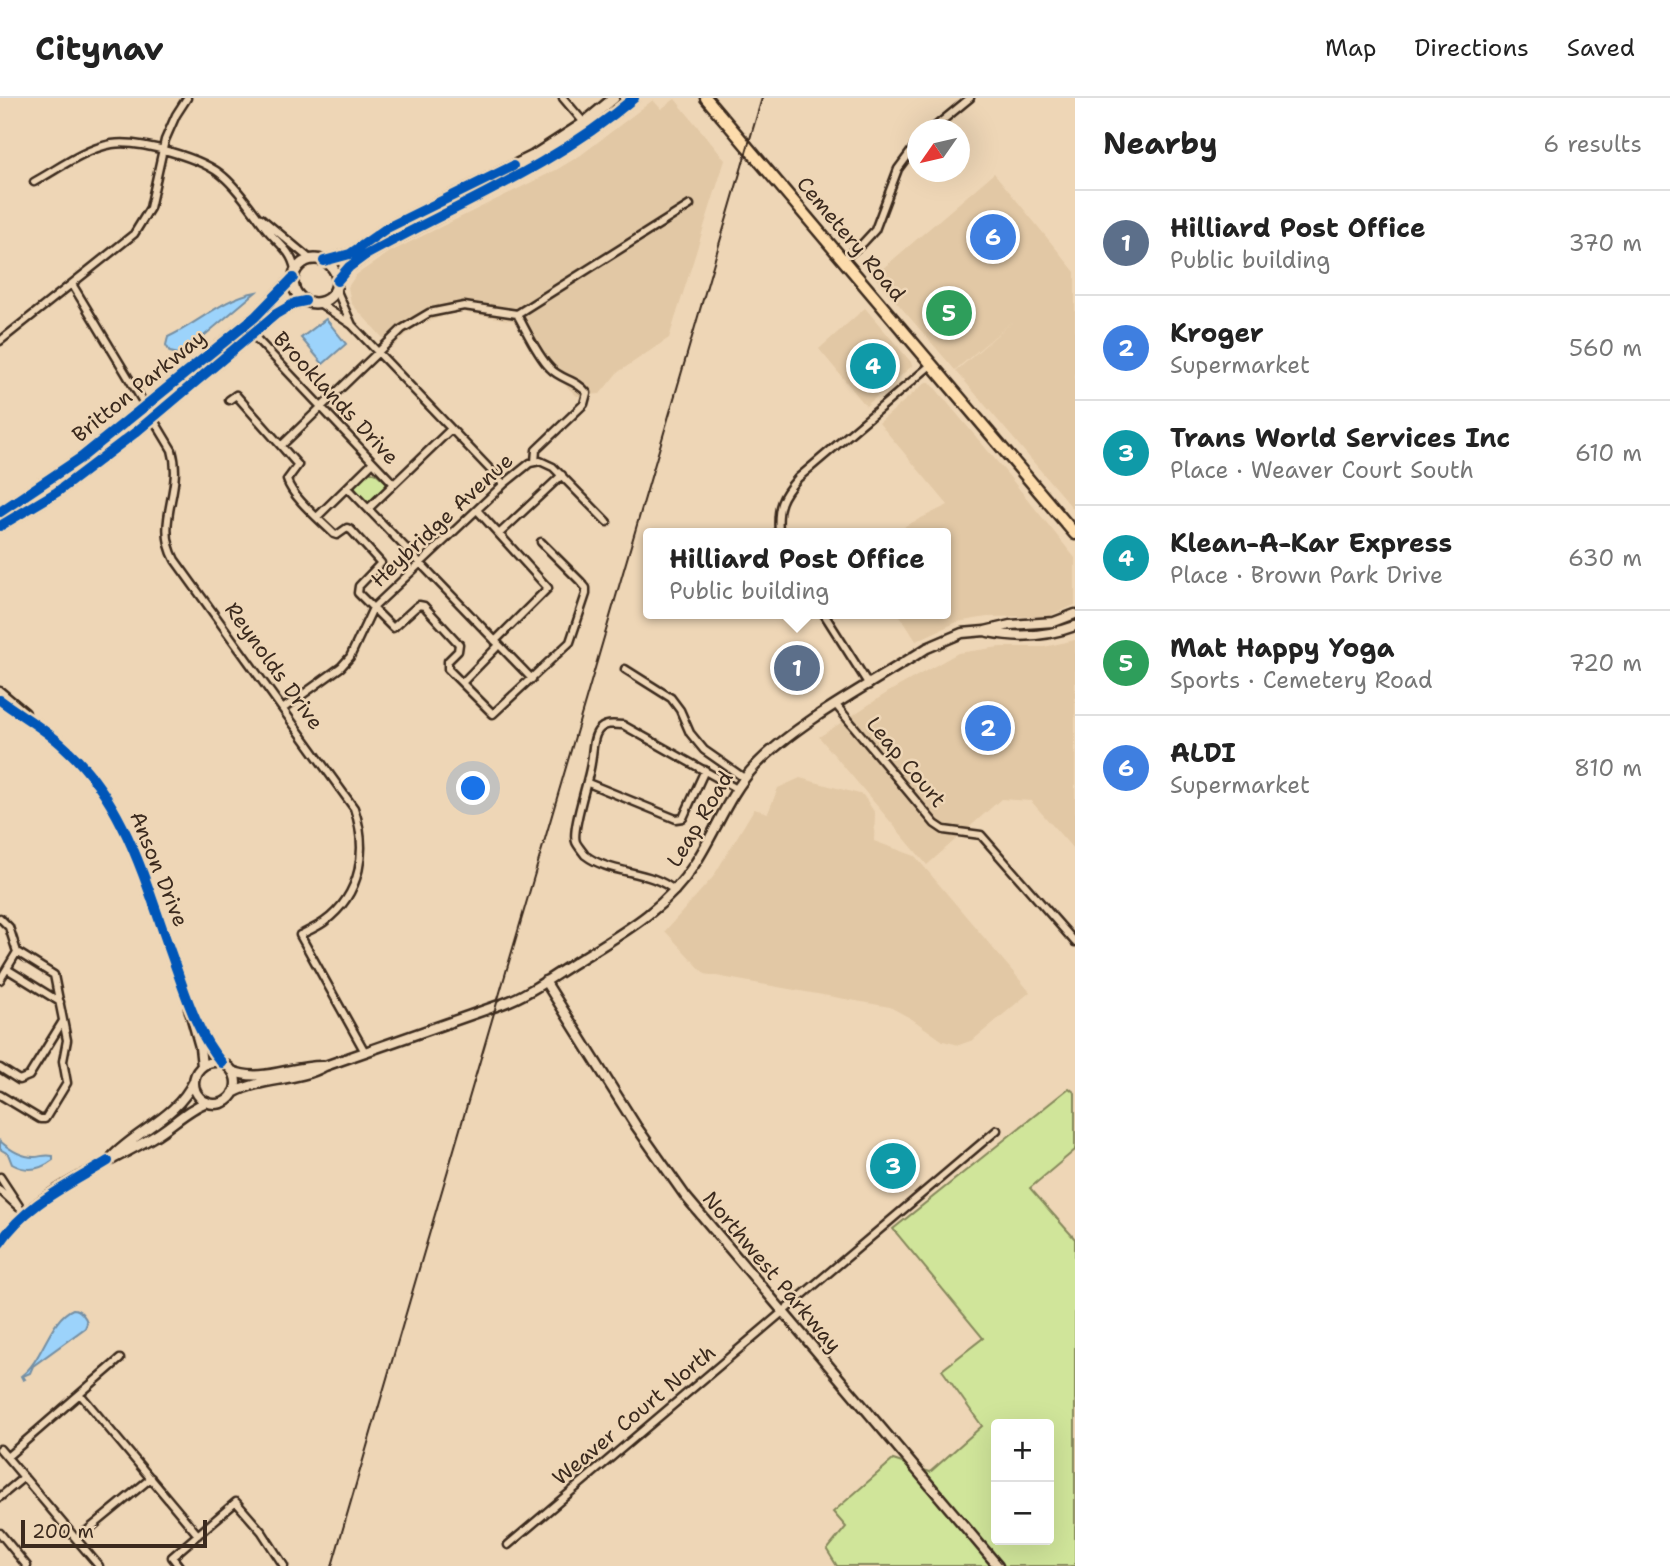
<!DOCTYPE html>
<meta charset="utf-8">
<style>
:root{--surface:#fff;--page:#f2f2f2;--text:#222;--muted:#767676;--line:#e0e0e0;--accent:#0b8043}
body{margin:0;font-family:"Shantell Sans",sans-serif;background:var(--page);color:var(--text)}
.controls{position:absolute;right:21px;bottom:21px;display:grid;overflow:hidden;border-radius:7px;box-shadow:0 7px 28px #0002}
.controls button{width:63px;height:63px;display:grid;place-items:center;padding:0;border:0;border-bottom:2px solid var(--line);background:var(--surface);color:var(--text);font:35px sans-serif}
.compass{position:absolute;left:907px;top:21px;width:63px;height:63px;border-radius:50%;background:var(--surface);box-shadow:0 7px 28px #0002;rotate:236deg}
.scale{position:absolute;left:21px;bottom:18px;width:186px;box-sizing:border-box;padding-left:7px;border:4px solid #3b2a1e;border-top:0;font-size:19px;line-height:24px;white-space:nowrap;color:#3b2a1e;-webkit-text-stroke:5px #eed6b6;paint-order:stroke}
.you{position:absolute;left:474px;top:691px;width:24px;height:24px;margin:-18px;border:5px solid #fff;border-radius:50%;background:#1a73e8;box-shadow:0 0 0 10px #1a73e833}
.badge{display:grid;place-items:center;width:46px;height:46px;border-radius:50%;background:var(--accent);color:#fff;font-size:23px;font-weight:700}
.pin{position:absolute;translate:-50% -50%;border:4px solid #fff;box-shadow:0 2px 7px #0006}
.popup{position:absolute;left:643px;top:430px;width:308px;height:91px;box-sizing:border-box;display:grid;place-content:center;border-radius:7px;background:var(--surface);filter:drop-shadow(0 2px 5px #0005);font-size:23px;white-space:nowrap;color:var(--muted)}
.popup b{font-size:26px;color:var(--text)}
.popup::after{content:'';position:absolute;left:50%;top:100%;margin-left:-14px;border:14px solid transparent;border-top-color:var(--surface)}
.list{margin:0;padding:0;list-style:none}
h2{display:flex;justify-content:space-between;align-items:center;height:91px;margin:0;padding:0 28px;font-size:30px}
h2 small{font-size:23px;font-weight:400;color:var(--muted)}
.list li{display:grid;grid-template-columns:46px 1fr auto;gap:21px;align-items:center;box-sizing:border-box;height:105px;padding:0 28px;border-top:2px solid var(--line)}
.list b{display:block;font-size:26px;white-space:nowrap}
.list p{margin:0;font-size:23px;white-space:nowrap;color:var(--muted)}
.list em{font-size:23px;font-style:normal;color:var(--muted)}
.map{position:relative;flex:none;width:1075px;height:1468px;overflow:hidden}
header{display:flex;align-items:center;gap:42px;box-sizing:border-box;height:98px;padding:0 35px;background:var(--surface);border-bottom:2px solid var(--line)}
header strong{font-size:33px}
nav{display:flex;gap:38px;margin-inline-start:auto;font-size:24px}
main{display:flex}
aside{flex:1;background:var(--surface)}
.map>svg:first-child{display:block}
.built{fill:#e2c8a5}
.green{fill:#d0e59a;stroke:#86885c;stroke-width:2;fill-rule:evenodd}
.water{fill:#9cd3fb;stroke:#758fa3;stroke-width:2}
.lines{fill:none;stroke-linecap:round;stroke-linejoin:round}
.minor-casing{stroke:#3b2a1e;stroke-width:11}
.tertiary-casing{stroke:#3b2a1e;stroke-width:13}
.secondary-casing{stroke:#3b2a1e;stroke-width:14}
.primary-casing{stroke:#3b2a1e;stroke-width:15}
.minor{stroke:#eed6b6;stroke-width:6}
.tertiary{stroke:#eed6b6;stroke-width:8}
.secondary{stroke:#eed6b6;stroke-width:9}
.primary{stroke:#fddcac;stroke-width:10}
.rail{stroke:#3b2a1e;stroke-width:2}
.cycleway-casing{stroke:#eed6b6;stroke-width:15}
.cycleway{stroke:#0057b8;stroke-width:10}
.labels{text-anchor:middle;stroke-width:5;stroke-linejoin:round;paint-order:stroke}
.street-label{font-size:21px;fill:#3b2a1e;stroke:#eed6b6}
</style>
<header>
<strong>Citynav</strong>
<nav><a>Map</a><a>Directions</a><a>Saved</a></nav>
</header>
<main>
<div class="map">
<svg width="1075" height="1468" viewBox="0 0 1075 1468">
<rect width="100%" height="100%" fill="#eed6b6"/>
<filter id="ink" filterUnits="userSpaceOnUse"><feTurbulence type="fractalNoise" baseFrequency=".0143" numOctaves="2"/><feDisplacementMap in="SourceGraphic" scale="14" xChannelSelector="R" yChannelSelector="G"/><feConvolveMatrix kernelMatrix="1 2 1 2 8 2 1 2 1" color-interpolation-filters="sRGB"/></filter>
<g filter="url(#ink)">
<path class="built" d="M675 1 725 62 669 240 617 275 600 296 577 298 547 270 514 223 462 214 446 217 416 228 392 250 351 205 348 189 356 177 390 154 556 72 581 57 653 2 661 11Z
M994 75 1075 174V413L956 273 1014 222 955 272 874 178Z
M865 210 911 264 912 268 866 308 819 251Z
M926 284H930L1004 372 1075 460V507L1049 518 987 519 957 524 916 543 899 516H946V435H903L905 428 948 407 879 325Z
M1075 542V753L1031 703 1001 701 927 767 819 639 890 593 958 555 1000 549H1044Z
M800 680 863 697 875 715 874 743 915 758 1030 894 973 942 959 947 943 943 912 921 890 909 705 876 665 833 713 779 754 711 768 715 778 690Z"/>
<path class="green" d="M369 373 377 376 386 384V388L370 404H366C360 399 354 395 355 387Z
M1069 990 1075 995V1052L1030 1090 1075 1141V1468H837L827 1452 846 1429 833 1414 893 1362 930 1374 982 1328 942 1272 983 1240 893 1131ZM996 1326H1049V1442H996Z"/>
<path class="water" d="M256 194 186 253 179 256 170 254 166 247 168 239C197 226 223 200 256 194Z
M326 221 346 246 323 266 301 240Z
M0 1043C9 1051 22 1059 34 1059 41 1059 45 1056 53 1058V1062C40 1072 26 1074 12 1066L8 1056 0 1051Z
M73 1211C80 1211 86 1219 87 1225L85 1230 33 1268 30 1275 23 1278 25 1281 23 1282 21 1278C43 1263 49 1221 73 1211Z"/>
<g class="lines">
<defs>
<path id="minor" d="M563 0 592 34
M931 32 970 0
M34 84C58 71 84 51 112 46 139 42 204 60 224 79 240 93 252 112 265 129 276 144 292 152 295 172
M261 120 310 161
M842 162 863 145 875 132 898 71 918 44
M72 186 172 352C184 392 154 423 175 462L354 710C368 751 362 796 324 824 317 829 308 833 300 837L365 954
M336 191 352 227
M319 205 352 227 504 386
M517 216C526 232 537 257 550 270 561 282 576 281 587 295L584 306 536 352 535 364
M253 237 394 386
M0 243 134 136 150 110 165 42 176 17 187 0
M229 302 236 297 298 367 287 382C292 399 320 422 334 436L337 437 347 430 351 432 381 465 359 488 358 495 393 530 415 510 419 507 424 508 459 546 458 553 448 563V571L493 616 570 544 586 496V490L581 484 541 444
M281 348 402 231 429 215 464 208 517 216 690 107
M348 390 532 581
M368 411 451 331
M477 412 548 490 495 543
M317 419 373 364
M779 435C777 409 781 399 798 380L932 266
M499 436 562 377
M824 516 869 587
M625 571 671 600 680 612 690 635 704 652 744 680
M462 585 499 547
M836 607 935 726 944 732 981 737 1075 844
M284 610 341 569 350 559 373 510 504 386 530 365 540 363 553 369 607 424
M588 685 676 721 683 720 705 672
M675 793C650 771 611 777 585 757 583 754 577 747 576 744 571 732 589 682 591 665 593 655 592 641 598 633 604 625 613 626 623 627L737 691
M0 820 9 829 17 854 0 882
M7 871 60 904
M0 970 19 982 29 978 63 923
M0 997 40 1021H45L67 985 63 963 67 942 54 877 17 854
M0 1079 19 1108
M0 1092 25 1115
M80 1296 198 1437
M0 1351 99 1468
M7 1359 120 1261
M0 1399 24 1379
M0 1435 27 1468
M77 1441 151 1380
M508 1447 997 1032
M179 1468 172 1459 236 1404 262 1434 284 1468"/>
<path id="tertiary" d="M988 534C1017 540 1046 539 1075 528
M0 594 25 615
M0 602C20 617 42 629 61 646 122 699 143 776 169 850 183 888 195 934 222 965
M545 883 636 1028 686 1099 998 1468
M189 910 200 949 202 968
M194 985a21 21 0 1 1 42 0a21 21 0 1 1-42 0Z
M232 973C262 986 294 966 325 968
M233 995C262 979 297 984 325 968L502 906C527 897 549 881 571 867 617 838 665 813 694 767 716 734 728 696 756 667 800 622 873 585 927 550L962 535 985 533 1010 527 1054 524 1075 516
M112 1059C139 1031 176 1020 194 983
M0 1145C35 1092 102 1070 153 1039 172 1028 187 1011 207 1004"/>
<path id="secondary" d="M293 183a22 22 0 1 1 44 0a22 22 0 1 1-44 0Z
M324 163 350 156 387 130 533 58 584 25 614 0
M337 183 349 169 364 158C456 107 553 69 634 0
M0 414 82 359 255 219 293 180
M0 428 57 394 136 334 276 216 295 205 305 203"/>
<path id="primary" d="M706 0 1075 436"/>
</defs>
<use href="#minor" class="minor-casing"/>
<use href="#tertiary" class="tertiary-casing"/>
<use href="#secondary" class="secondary-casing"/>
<use href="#primary" class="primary-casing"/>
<use href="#minor" class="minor"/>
<use href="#tertiary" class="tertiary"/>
<use href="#secondary" class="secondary"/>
<use href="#primary" class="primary"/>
<path class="rail" d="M332 1468 762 0"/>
<defs>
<path id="cycleway" d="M324 163 350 156 387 130 513 68
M337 183 349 169 364 158C456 107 553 69 634 0
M0 414 82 359 255 219 293 180
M0 428 57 394 136 334 276 216 295 205 305 203
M0 602C20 617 42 629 61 646 122 699 143 776 169 850 183 888 195 934 222 965
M0 1145C26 1106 69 1087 108 1063"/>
</defs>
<use href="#cycleway" class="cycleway-casing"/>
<use href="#cycleway" class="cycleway"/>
</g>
</g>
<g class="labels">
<g class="street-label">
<text transform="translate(851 141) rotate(50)" y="7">Cemetery Road</text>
<text transform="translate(139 288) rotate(-39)" y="7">Britton Parkway</text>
<text transform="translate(336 300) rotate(47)" y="7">Brooklands Drive</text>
<text transform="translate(442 422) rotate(-43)" y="7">Heybridge Avenue</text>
<text transform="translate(274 568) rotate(54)" y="7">Reynolds Drive</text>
<text transform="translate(906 664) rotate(50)" y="7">Leap Court</text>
<text transform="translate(700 721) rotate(-59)" y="7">Leap Road</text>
<text transform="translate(159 771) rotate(68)" y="7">Anson Drive</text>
<text transform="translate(772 1174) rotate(50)" y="7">Northwest Parkway</text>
<text transform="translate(634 1317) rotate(-40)" y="7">Weaver Court North</text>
</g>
</g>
</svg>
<div class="controls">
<button>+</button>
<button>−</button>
</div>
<svg class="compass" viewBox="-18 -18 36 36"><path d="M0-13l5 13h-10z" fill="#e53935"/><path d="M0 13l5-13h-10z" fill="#767676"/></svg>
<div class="scale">200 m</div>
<div class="you"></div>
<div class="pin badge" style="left:797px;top:570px;background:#5c6f8a">1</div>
<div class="popup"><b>Hilliard Post Office</b>Public building</div>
<div class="pin badge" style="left:988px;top:630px;background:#3f7fe0">2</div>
<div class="pin badge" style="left:893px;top:1068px;background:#0f9aa8">3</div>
<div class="pin badge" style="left:873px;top:268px;background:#0f9aa8">4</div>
<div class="pin badge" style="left:949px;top:215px;background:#2e9e5b">5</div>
<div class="pin badge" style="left:993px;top:139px;background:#3f7fe0">6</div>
</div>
<aside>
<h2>Nearby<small>6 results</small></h2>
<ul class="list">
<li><span class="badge" style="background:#5c6f8a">1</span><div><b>Hilliard Post Office</b><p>Public building</p></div><em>370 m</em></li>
<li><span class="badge" style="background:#3f7fe0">2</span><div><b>Kroger</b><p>Supermarket</p></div><em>560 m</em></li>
<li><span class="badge" style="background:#0f9aa8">3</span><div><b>Trans World Services Inc</b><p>Place · Weaver Court South</p></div><em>610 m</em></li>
<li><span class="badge" style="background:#0f9aa8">4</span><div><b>Klean-A-Kar Express</b><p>Place · Brown Park Drive</p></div><em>630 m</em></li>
<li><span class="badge" style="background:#2e9e5b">5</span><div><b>Mat Happy Yoga</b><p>Sports · Cemetery Road</p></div><em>720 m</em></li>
<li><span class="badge" style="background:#3f7fe0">6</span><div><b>ALDI</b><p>Supermarket</p></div><em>810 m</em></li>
</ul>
</aside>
</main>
